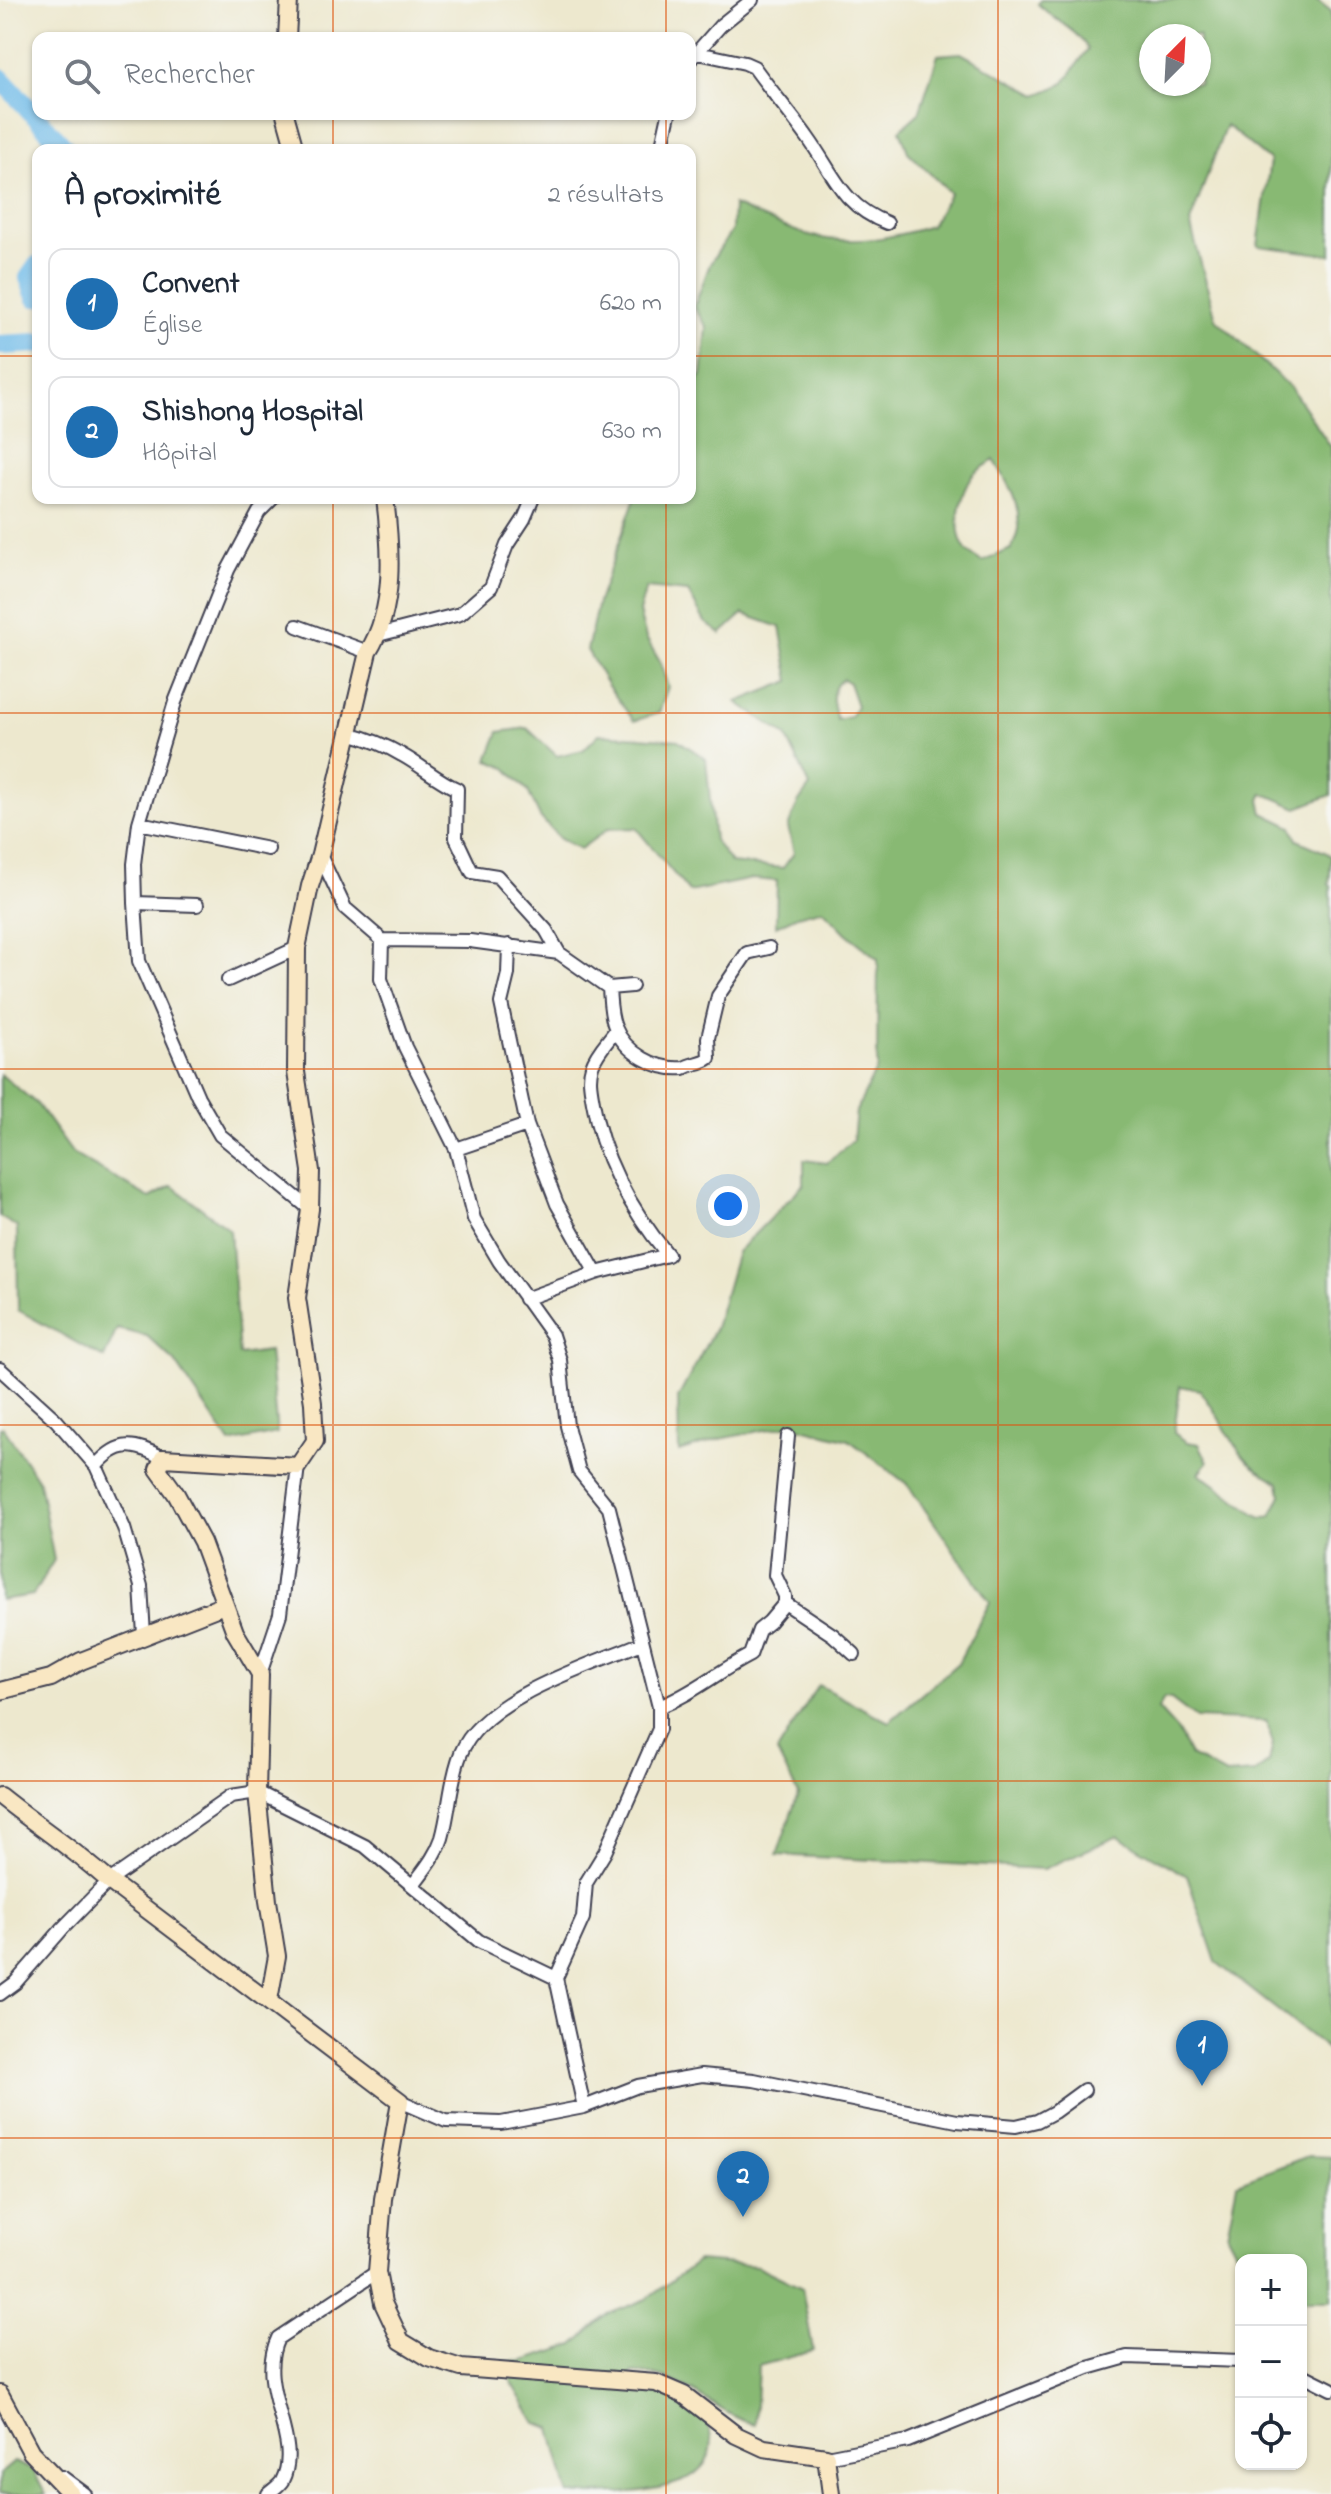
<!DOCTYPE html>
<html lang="fr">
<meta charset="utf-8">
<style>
:root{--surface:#fff;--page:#f6f6f7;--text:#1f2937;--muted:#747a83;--line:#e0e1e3;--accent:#1f6fb2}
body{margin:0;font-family:"Indie Flower",sans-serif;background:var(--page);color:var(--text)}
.controls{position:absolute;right:24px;bottom:24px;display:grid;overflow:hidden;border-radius:16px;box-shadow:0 2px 6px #0004}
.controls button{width:72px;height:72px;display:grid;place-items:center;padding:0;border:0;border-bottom:2px solid var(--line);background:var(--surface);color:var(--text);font:40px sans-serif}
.compass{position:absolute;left:1139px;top:24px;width:72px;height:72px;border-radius:50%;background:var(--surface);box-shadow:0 2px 6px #0004;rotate:24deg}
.you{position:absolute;left:728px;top:1206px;width:28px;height:28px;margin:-20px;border:6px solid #fff;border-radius:50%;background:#1a73e8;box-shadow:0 0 0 12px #1a73e833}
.badge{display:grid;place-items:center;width:52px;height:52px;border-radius:50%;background:var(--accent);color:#fff;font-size:26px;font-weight:700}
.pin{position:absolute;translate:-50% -66px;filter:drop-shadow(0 2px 4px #0008)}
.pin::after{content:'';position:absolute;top:42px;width:28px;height:24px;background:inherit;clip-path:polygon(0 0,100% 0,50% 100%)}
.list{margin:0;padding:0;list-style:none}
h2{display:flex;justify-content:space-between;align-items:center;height:104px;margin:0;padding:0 32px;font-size:34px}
h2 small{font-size:26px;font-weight:400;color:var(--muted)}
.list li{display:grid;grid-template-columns:52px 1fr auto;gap:24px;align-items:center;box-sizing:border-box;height:112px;margin:0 16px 16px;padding:0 16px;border:2px solid var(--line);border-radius:16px}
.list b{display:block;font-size:30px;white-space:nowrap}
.list p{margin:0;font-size:26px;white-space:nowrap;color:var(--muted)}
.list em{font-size:26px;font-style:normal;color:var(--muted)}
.icon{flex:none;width:44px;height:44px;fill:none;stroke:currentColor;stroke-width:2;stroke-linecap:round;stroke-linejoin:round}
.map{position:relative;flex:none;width:1331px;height:2494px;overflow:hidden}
.search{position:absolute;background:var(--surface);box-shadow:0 2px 6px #0004;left:32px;top:32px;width:664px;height:88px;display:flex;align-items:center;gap:20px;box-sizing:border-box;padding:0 28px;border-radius:16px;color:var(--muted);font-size:30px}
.panel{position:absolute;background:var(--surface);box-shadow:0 2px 6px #0004;left:32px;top:144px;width:664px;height:360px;border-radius:16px}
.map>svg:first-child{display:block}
.forest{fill:#88b973;stroke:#556e57;stroke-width:2;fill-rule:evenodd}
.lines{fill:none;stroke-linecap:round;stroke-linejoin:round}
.river{stroke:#70bbe9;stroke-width:20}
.street-casing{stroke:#404051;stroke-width:16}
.secondary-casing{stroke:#404051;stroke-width:20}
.street{stroke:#fff;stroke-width:12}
.secondary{stroke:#f9e7c3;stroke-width:16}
.grid{fill:none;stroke:#de560e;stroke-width:2;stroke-opacity:0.55}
</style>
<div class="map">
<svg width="1331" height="2494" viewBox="0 0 1331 2494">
<rect width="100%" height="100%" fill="#f6f6f2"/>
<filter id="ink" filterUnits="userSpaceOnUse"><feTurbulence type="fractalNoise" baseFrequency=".0125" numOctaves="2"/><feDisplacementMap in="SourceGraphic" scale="16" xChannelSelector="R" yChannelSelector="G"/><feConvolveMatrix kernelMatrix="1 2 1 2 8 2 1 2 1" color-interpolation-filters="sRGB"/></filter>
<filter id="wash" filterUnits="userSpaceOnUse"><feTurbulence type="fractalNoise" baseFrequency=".006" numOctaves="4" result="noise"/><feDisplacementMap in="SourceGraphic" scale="32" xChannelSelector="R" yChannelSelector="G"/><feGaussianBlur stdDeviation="1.8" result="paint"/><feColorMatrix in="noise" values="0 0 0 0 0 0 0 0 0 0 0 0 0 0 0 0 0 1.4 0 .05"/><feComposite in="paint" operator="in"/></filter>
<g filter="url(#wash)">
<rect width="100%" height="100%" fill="#ede8ce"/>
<path class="forest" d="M1041 0H1317L1331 11V255L1258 246 1270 161 1226 125 1190 223 1216 319 1291 388 1331 447V795L1297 808 1263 793 1260 800 1263 813 1292 827 1297 840 1325 852 1331 857 1329 885 1331 886V2055L1326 2048 1216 1962 1187 1876 1118 1836 1044 1869 777 1855 798 1794 777 1752 818 1685 889 1722 958 1663 990 1602 907 1484 849 1440 790 1425 720 1439 679 1452 678 1398 715 1328 737 1252 804 1184V1160L827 1163 853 1140 856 1111 877 1068 878 959 846 933 823 909 797 916 776 926 777 881 752 879 689 892 636 828 608 829 580 849 560 839 540 817 528 791 506 768 488 760 499 732 527 728 557 756 583 750 599 734 678 740 706 759 714 840 731 863 783 868 794 853 788 827 798 803 810 786 786 736 737 702 790 681 780 627 743 614 721 634 705 622 688 592 646 588 639 612 646 638 660 662 668 687 659 713 634 721 608 686 587 650 598 602 635 498H690V389L702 375 707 327 694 307 710 264 732 230 733 205C766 218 803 239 839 240 871 242 901 235 931 226L950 193 908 152 900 130 919 113 938 55 961 53 1037 95 1063 84 1088 49C1076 29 1054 20 1038 4ZM1199 36V84H1151V36ZM994 460C1011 487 1029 518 1011 549L982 562C977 558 970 555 966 550 952 531 959 493 973 475 978 469 987 465 994 460ZM843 679 849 683 857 706 850 717 837 720C833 706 828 688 843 679ZM1180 1386 1200 1390C1218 1413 1232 1446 1252 1465 1260 1473 1271 1476 1279 1483L1281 1495 1271 1516 1261 1518 1199 1473 1208 1462 1199 1444 1187 1442 1174 1433ZM1164 1698 1171 1699 1196 1718 1266 1721 1273 1744 1269 1762 1255 1773 1226 1775 1190 1756 1178 1731 1158 1709Z
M0 1074 37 1104 73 1154 150 1198 172 1186 230 1230 239 1355 269 1351 277 1433 230 1443 175 1362 147 1336 117 1329 104 1358 18 1310 17 1227 0 1217Z
M3 1427 39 1482 54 1560 33 1595 0 1600V1428Z
M1308 2156 1331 2157V2300H1301V2260L1241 2261 1227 2234 1237 2183Z
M698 2261 757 2266 802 2288 813 2351 758 2366 755 2425C712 2412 681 2371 632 2373L624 2385C636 2386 649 2385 661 2388 668 2390 675 2396 682 2400 717 2423 725 2459 683 2481 649 2494 606 2494 568 2494L551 2428 536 2423 500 2362 524 2361 574 2345 608 2314 647 2299Z
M14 2462 33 2470 46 2494H0V2474Z"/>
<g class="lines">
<path class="river" d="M0 78 67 150
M38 265 29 278 36 297H38
M0 345 38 343"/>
</g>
</g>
<g filter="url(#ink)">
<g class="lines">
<defs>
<path id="street" d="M698 53 745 63 754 67C771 91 791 114 808 138 834 174 842 206 887 223
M690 60 721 25 752 0
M661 150 669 114
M273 498 259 512 228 570 175 702 139 823 134 864 135 903 139 961 198 1097 220 1135 310 1209
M297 626 368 652
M378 635 460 614 491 587 507 545 524 519 533 498
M348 733C367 738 385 745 402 755 422 766 437 780 457 789L456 838 472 872 497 876 546 930 559 953
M139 823 268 849
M320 855 345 908 382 940 381 979 405 1047 456 1149 474 1219 499 1261 552 1335 560 1360 567 1426 579 1471 609 1508 659 1707V1729L605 1852 586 1883 583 1918 556 1978 584 2107
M135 903 197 905
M382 940 470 941 559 953 609 988 632 986
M509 945 508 974 501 1003 527 1125 557 1204 596 1273
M228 980 297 948
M609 988C610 1001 610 1015 615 1027 625 1053 657 1071 684 1068 692 1063 701 1064 709 1058L708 1038 718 996 747 953 769 948
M456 1149 527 1125
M525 1299 596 1273 668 1255C632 1211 602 1159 593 1102 591 1090 588 1078 592 1066 596 1053 608 1041 616 1030
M0 1369 56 1420 96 1466 124 1528 141 1586 144 1635
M96 1466C119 1439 135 1443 163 1458
M785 1603 833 1635 854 1654
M260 1674 280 1614 298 1466
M659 1707C694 1693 717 1672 750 1655L759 1630 769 1622 785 1603V1596L775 1575 788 1436
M413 1885C424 1870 436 1856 442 1838 450 1810 450 1780 461 1753 484 1697 588 1666 642 1643
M0 1994 15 1983 63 1928 109 1881 231 1796 257 1792 365 1846 479 1941 556 1978
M400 2101 446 2121 501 2123 584 2107 638 2086 702 2075 754 2080 957 2121 1016 2126 1037 2121 1054 2112 1084 2090
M1301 2374 1331 2389
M826 2457 908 2441 1088 2368 1127 2357 1241 2361
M62 2477 85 2494
M268 2494C272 2490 279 2486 282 2481 304 2439 254 2388 278 2338L377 2272"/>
<path id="secondary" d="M287 38 289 0
M285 114 295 150
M0 1691 51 1678 81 1661 224 1605
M0 1796C36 1825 75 1850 109 1881L400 2101 383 2199 377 2272 383 2303 401 2341 429 2358 461 2368 656 2383 684 2395 736 2435 764 2448 826 2457 831 2494
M269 2000 277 1956 268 1901 257 1792 260 1674 235 1632 202 1542 176 1494 158 1469 163 1458 298 1466 315 1441 313 1403 297 1298 310 1209 311 1171 296 1072 297 948 310 886 320 855 368 652C396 608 391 548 385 498
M0 2394 31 2452 71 2494"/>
</defs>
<use href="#street" class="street-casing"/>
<use href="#secondary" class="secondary-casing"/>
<use href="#street" class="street"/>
<use href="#secondary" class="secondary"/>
</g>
</g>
<path class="grid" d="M333 0V38M666 0V38M998 0V2494M333 114V150M666 114V150M0 356H38M690 356H1331M333 498V2494M666 498V2494M0 713H1331M0 1069H1331M0 1425H1331M0 1781H1331M0 2138H1331"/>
</svg>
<div class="controls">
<button>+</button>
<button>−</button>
<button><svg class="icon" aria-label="locate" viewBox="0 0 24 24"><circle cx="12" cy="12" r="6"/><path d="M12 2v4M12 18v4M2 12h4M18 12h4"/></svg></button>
</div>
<svg class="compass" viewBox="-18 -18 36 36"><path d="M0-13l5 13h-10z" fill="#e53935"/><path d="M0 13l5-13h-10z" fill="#747a83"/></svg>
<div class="you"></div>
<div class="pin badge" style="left:1202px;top:2086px">1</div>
<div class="pin badge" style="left:743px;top:2217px">2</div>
<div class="search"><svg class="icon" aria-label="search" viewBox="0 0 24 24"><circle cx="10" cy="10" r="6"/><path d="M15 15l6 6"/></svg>Rechercher</div>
<section class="panel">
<h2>À proximité<small>2 résultats</small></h2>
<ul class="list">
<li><span class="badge">1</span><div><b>Convent</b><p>Église</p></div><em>620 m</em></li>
<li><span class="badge">2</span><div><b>Shishong Hospital</b><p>Hôpital</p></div><em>630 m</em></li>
</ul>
</section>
</div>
